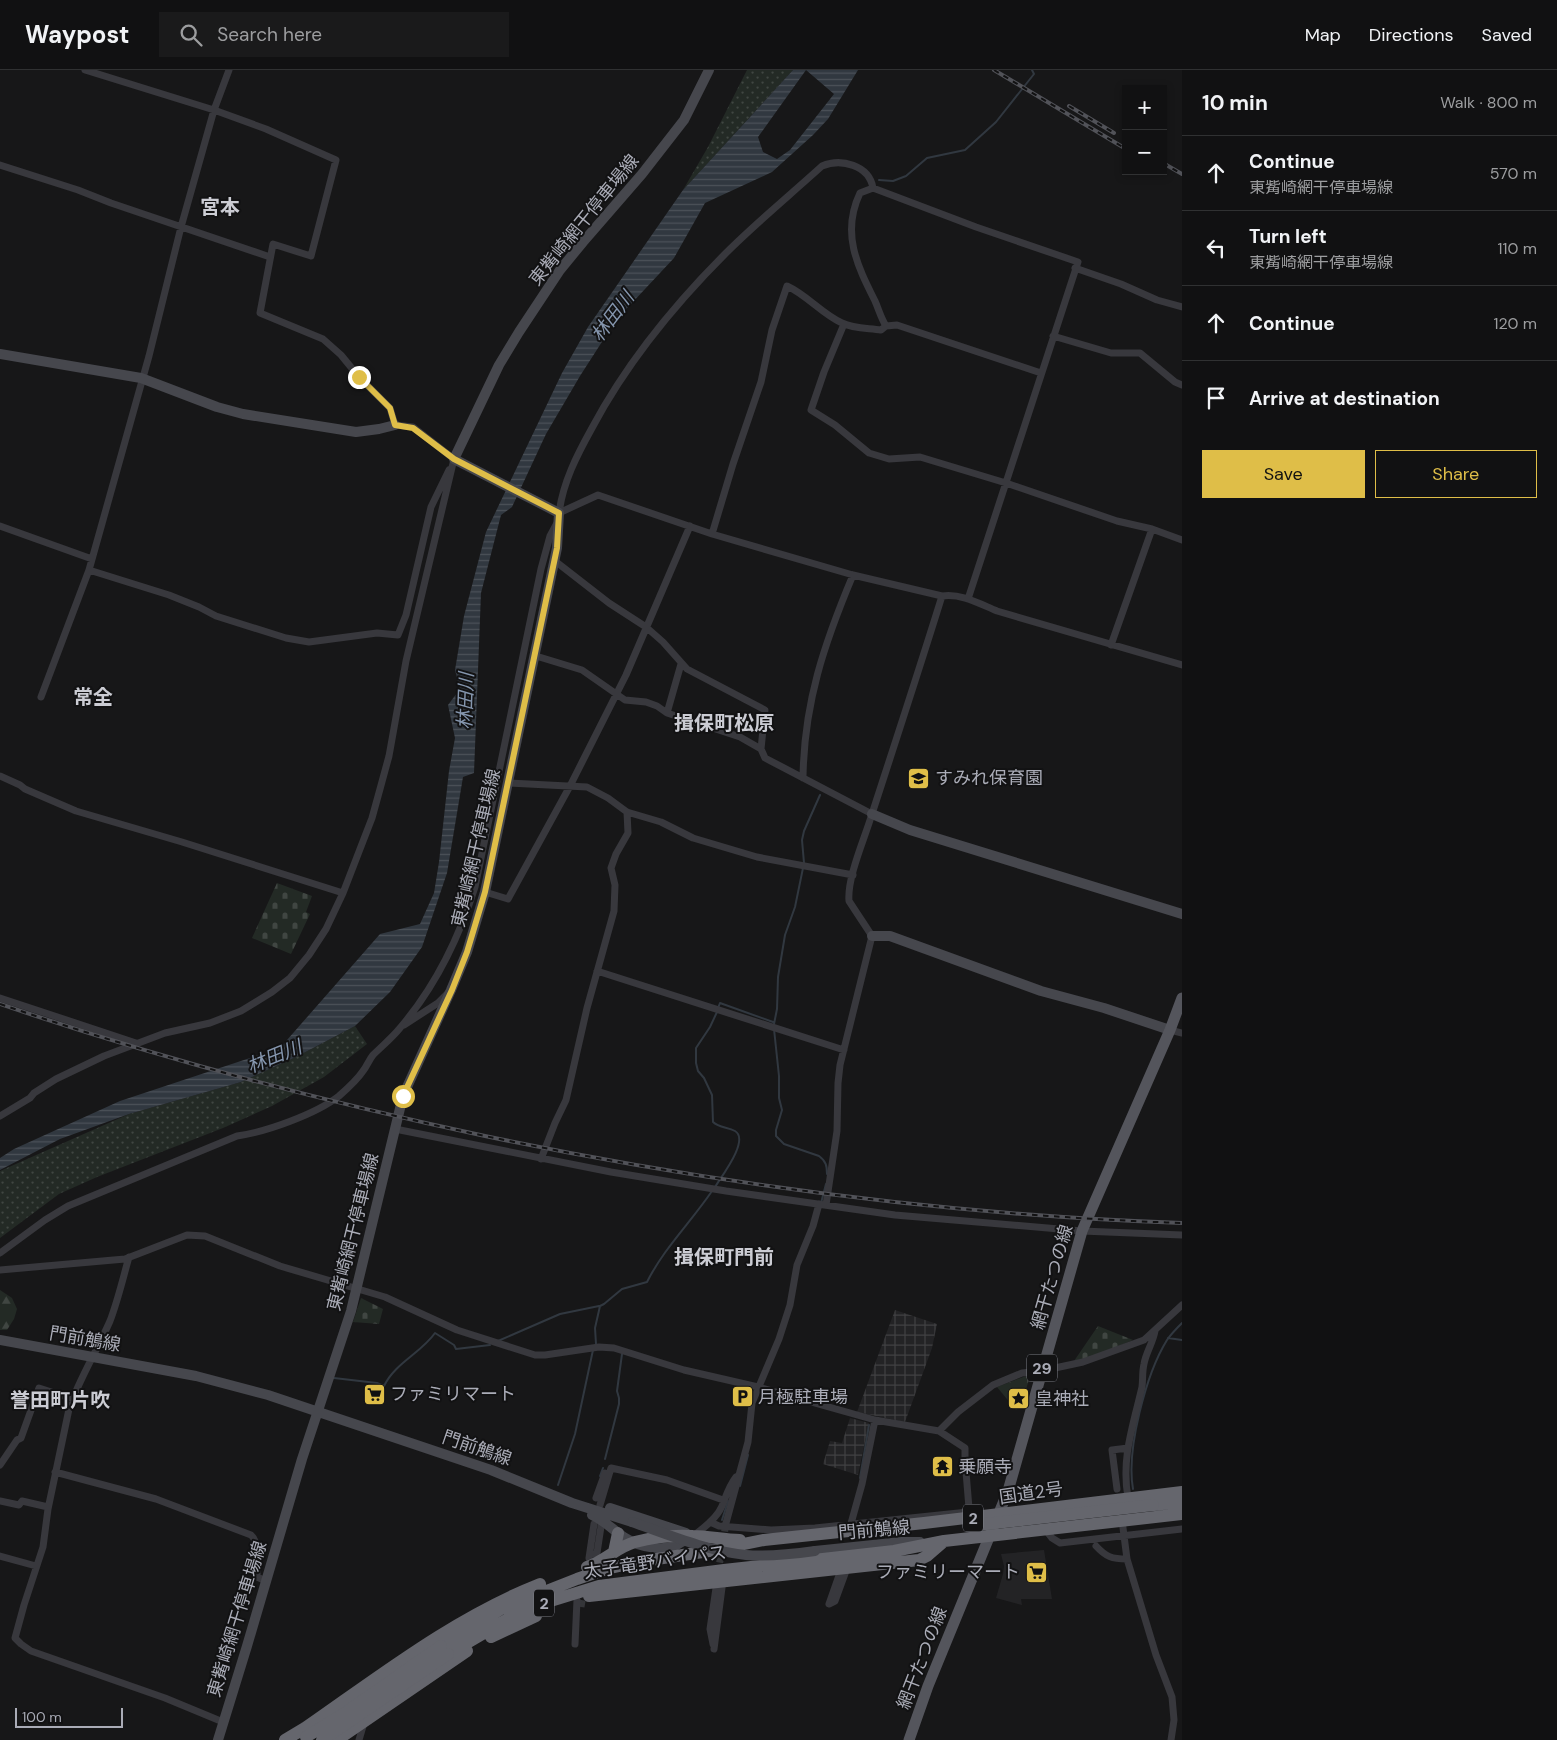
<!DOCTYPE html>
<meta charset="utf-8">
<style>
:root{--surface:#111112;--page:#1a1a1b;--text:#f1f3f6;--muted:#9c9d9f;--line:#303132;--accent:#dfbe48}
body{margin:0;font-family:"DM Sans","Noto Sans JP",sans-serif;background:var(--page);color:var(--text)}
.controls{position:absolute;right:15px;top:15px;display:grid;overflow:hidden;border-radius:0px;box-shadow:0 2px 8px #0003}
.controls button{width:45px;height:45px;display:grid;place-items:center;padding:0;border:0;border-bottom:1px solid var(--line);background:var(--surface);color:var(--text);font:25px sans-serif}
.scale{position:absolute;left:15px;bottom:12px;width:108px;box-sizing:border-box;padding-left:5px;border:2px solid #aaacb7;border-top:0;font-size:14px;line-height:18px;white-space:nowrap;color:#aaacb7;-webkit-text-stroke:4px #121213;paint-order:stroke}
.stop{position:absolute;width:15px;height:15px;margin:-11px;border:4px solid #dfbe48;border-radius:50%;background:#fff}
.stop.end{background:#dfbe48;border-color:#fff;box-shadow:0 1px 5px #0008}
.list{margin:0;padding:0;list-style:none}
h2{display:flex;justify-content:space-between;align-items:center;height:65px;margin:0;padding:0 20px;font-size:21px}
h2 small{font-size:16px;font-weight:400;color:var(--muted)}
.list li{display:grid;grid-template-columns:32px 1fr auto;gap:15px;align-items:center;box-sizing:border-box;height:75px;padding:0 20px;border-top:1px solid var(--line)}
.list b{display:block;font-size:19px;white-space:nowrap}
.list p{margin:0;font-size:16px;white-space:nowrap;color:var(--muted)}
.list em{font-size:16px;font-style:normal;color:var(--muted)}
.actions{display:flex;gap:10px;padding:15px 20px}
.actions a{flex:1;padding:11px 0;border:1px solid var(--accent);border-radius:0px;text-align:center;font-size:18px;color:var(--accent)}
.actions .main{background:var(--accent);color:#111}
.icon{flex:none;width:28px;height:28px;fill:none;stroke:currentColor;stroke-width:2;stroke-linecap:round;stroke-linejoin:round}
.map{position:relative;flex:none;width:1182px;height:1670px;overflow:hidden}
header{display:flex;align-items:center;gap:30px;box-sizing:border-box;height:70px;padding:0 25px;background:var(--surface);border-bottom:1px solid var(--line)}
header strong{font-size:24px}
nav{display:flex;gap:28px;margin-inline-start:auto;font-size:18px}
.search{width:350px;height:45px;background:var(--page);display:flex;align-items:center;gap:12px;box-sizing:border-box;padding:0 18px;border-radius:0px;color:var(--muted);font-size:19px}
main{display:flex}
aside{flex:1;background:var(--surface)}
.map>svg:first-child{display:block}
.built{fill:#232325}
.industrial{fill:url(#industrial-grid)}
.grass{fill:url(#grass-dots)}
.forest{fill:url(#forest-firs)}
.cemetery{fill:url(#cemetery-stones)}
.park{fill:url(#park-crowns)}
.water{fill:url(#water-rules)}
.lines{fill:none;stroke-linecap:round;stroke-linejoin:round}
.stream{stroke:#313840;stroke-width:2}
.street-tunnel{stroke:#343538;stroke-width:7;stroke-dasharray:7 3.5;stroke-linecap:butt}
.street{stroke:#38383d;stroke-width:7}
.secondary{stroke:#46474d;stroke-width:10}
.primary{stroke:#54555c;stroke-width:11}
.highway{stroke:#65666d;stroke-width:12}
.rail-casing{stroke:#515258;stroke-width:4}
.rail{stroke:#121213;stroke-width:2;stroke-dasharray:5.5;stroke-linecap:butt}
.secondary-bridge{stroke:#46474d;stroke-width:10}
.highway-bridge{stroke:#65666d;stroke-width:12}
.route{stroke:#dfbe48;stroke-width:6}
.labels{text-anchor:middle;stroke-width:4;stroke-linejoin:round;paint-order:stroke}
.shield{fill:#121213;stroke:#7c7e86;stroke-width:1}
.shield-label{font-size:16px;font-weight:bold;fill:#aaacb7}
.street-label{font-size:18px;fill:#aaacb7;stroke:#121213}
.poi-label{font-size:18px;fill:#aaacb7;stroke:#121213;text-anchor:start}
.water-label{font-size:19px;font-style:italic;fill:#8596ae;stroke:#121213}
.quarter-label{font-size:20px;font-weight:bold;fill:#cbccd3;stroke:#121213}
</style>
<header>
<strong>Waypost</strong>
<div class="search"><svg class="icon" aria-label="search" viewBox="0 0 24 24"><circle cx="10" cy="10" r="6"/><path d="M15 15l6 6"/></svg>Search here</div>
<nav><a>Map</a><a>Directions</a><a>Saved</a></nav>
</header>
<main>
<div class="map">
<svg width="1182" height="1670" viewBox="0 0 1182 1670">
<defs>
<pattern id="industrial-grid" width="8" height="8" patternUnits="userSpaceOnUse" patternTransform="scale(1.25)"><rect width="8" height="8" fill="#232325"/><path d="M0 4h8M4 0v8" fill="none" stroke="#404042"/></pattern>
<pattern id="grass-dots" width="8" height="8" patternUnits="userSpaceOnUse" patternTransform="scale(1.25)"><rect width="8" height="8" fill="#232a25"/><path d="M2 2h.1M6 6h.1" fill="none" stroke="#404642" stroke-width="1.8" stroke-linecap="round"/></pattern>
<pattern id="forest-firs" width="22" height="20" patternUnits="userSpaceOnUse" patternTransform="scale(1.25)"><rect width="22" height="20" fill="#232a25"/><path d="M5 1l3.5 6h-7zM16 11l3.5 6h-7z" fill="#404642"/></pattern>
<pattern id="cemetery-stones" width="16" height="16" patternUnits="userSpaceOnUse" patternTransform="scale(1.25)"><rect width="16" height="16" fill="#232a25"/><path d="M2 7V4a2 2 0 0 1 4 0v3zM10 15v-3a2 2 0 0 1 4 0v3z" fill="#404642"/></pattern>
<pattern id="park-crowns" width="20" height="18" patternUnits="userSpaceOnUse" patternTransform="scale(1.25)"><rect width="20" height="18" fill="#232a25"/><path d="M2 6a3 3 0 1 1 6 0M12 15a3 3 0 1 1 6 0" fill="none" stroke="#404642"/></pattern>
<pattern id="water-rules" width="6" height="5" patternUnits="userSpaceOnUse" patternTransform="scale(1.25)"><rect width="6" height="5" fill="#313840"/><path d="M0 2.5h6" fill="none" stroke="#4c5259"/></pattern>
</defs>
<rect width="100%" height="100%" fill="#171718"/>
<path class="built" d="M1044 1480 1052 1529H1021L1022 1535 996 1528 1003 1504 1004 1496 1001 1484Z"/>
<path class="industrial" d="M895 1240 937 1254 932 1278 905 1352 857 1342Z
M850 1348 869 1353 858 1405 823 1394 830 1371 842 1373Z"/>
<path class="grass" d="M747 0H793L683 120 708 77Z
M355 956 367 974 324 1007 272 1036 223 1058 97 1107 59 1124 0 1168V1101L129 1044 241 1012 296 987Z"/>
<path class="forest" d="M0 1220 12 1228 17 1239 14 1249 7 1260H0Z"/>
<path class="cemetery" d="M277 813 312 826 306 842 310 844 291 884 252 868Z
M361 1228 383 1239 379 1254 353 1252Z
M1098 1256 1133 1270 1088 1289 1074 1291Z"/>
<path class="park" d="M1026 1306 1029 1310 1020 1337 1016 1340 997 1317Z"/>
<path class="water" d="M793 0H806L758 67 763 82 777 89 790 80 834 24 806 0H858L828 49 813 65 772 102 705 133 674 188 616 250 580 306 546 364 512 437 501 445 481 523 474 703 463 707 447 803 422 877 390 922 355 956 296 987 241 1012 129 1044 60 1069 0 1100V1088L14 1079 120 1031 280 978 380 864 420 854 434 823 439 792 449 701 455 668 448 635 460 619 455 600 464 546 486 462 562 303 588 257 683 120Z"/>
<g class="lines">
<path class="stream" d="M879 110 893 111 906 106 927 88 965 80 996 52 1034 4 1032 0
M804 793 802 770 804 761 820 725
M718 938 720 933 773 952
M774 954 777 939 778 907 785 865 795 837 803 798
M774 959 779 1006V1028L782 1040 776 1060V1066L784 1074 819 1086C826 1091 827 1096 827 1104
M715 1117C721 1107 750 1070 735 1061 728 1057 719 1058 713 1052L712 1025 704 1008 698 1001 696 993V978L710 957 717 942
M821 1133 826 1114
M1168 1268 1182 1270
M498 1271 560 1244 599 1236
M596 1274 595 1258 600 1236 604 1234 622 1219 647 1212C664 1178 691 1152 712 1121
M334 1308 377 1313 384 1316C395 1293 421 1283 435 1263L454 1275 456 1279 490 1275
M605 1389 619 1334V1328L617 1321 622 1284
M600 1406 603 1398
M860 1408 869 1355
M558 1415 575 1364 593 1280
M740 1416 748 1385
M1133 1419C1126 1380 1146 1304 1167 1270 1171 1264 1177 1258 1182 1253
M722 1450 728 1431"/>
<path class="street-tunnel" d="M718 1503 726 1453
M581 1537 584 1519"/>
<path class="street" d="M85 0 214 40 266 59 336 90 311 186 273 174 260 243 323 269 341 285 359 307 390 338 395 355 413 357 454 389
M0 95 78 120 111 133 270 187
M873 118C869 95 841 88 822 96 790 125 756 153 726 183 674 235 626 294 592 358 577 385 563 412 559 443L598 425 712 464 853 505 942 526C961 523 980 534 997 541L1182 595
M1075 198 1121 214 1157 230 1182 237
M844 254 824 302 811 340 835 355 869 383 889 389 920 387 1006 413 1117 451 1152 459
M886 256C881 248 879 240 875 231 857 195 841 163 860 123L873 118 976 157 1078 192 968 529
M1053 266 1111 283H1140L1175 312 1182 315
M0 456 92 489
M712 464 733 394 761 312 772 260 787 216C807 225 822 244 842 253 854 259 869 258 881 260L886 256 897 255 1041 303
M555 491 609 533 646 557 663 572 687 599 765 640 761 679
M89 500 169 525 199 537 216 546 286 568 309 572 377 563 398 565 406 545 431 437 449 400
M1111 575 1152 459 1182 470
M536 586 582 600 625 630 646 632 657 636 667 643 740 667 761 679 765 688 872 744
M41 627 89 500 149 286 181 157 214 40 229 0
M667 643 681 594
M0 706 20 715 25 719 76 741 182 772 343 823
M803 708C804 633 824 574 853 505
M509 713 587 717 608 728 627 742 661 752 693 768 757 787 853 805
M485 822 508 829 570 716 626 605 690 456
M597 901 844 980
M0 928 136 973
M404 955 438 933 448 923
M1170 960 1182 963
M0 1046 30 1028 34 1023 56 1009 104 986 165 963 210 953 241 941 272 922 290 908 309 885 326 859 343 823 372 748 380 719 389 686 406 591 454 389
M395 1059 611 1102 726 1121 895 1145 1082 1161 1182 1165
M541 1089 555 1053 566 1030 587 938 614 841 615 815 611 798 616 784 628 763 627 742
M826 1135 837 1061 838 1013 840 995 872 866 849 831C847 808 864 770 871 747 895 673 919 600 942 526
M0 1183 45 1150 68 1136 237 1066C266 1062 316 1044 339 1026 347 1019 357 1010 363 1001 367 996 369 990 373 985 382 976 392 968 400 958 435 917 459 868 475 817L541 499 550 466 557 453
M129 1187C123 1208 118 1230 110 1251 97 1281 79 1309 69 1339L48 1439 43 1477 24 1535 15 1568 21 1574 31 1581 165 1628 223 1652
M0 1200 125 1189 187 1165 205 1166 280 1196 385 1227 457 1260 535 1285H545L599 1277 614 1278 684 1300 758 1317 875 1350 939 1361 958 1342 993 1315 1022 1303 1041 1301 1083 1292 1144 1270 1182 1235
M0 1395 17 1370 21 1368 39 1318 73 1329
M55 1402 156 1429 251 1465C260 1473 257 1495 257 1507L266 1511
M1117 1419 1112 1380 1128 1378
M596 1428 605 1403
M1128 1428C1121 1388 1133 1356 1142 1317 1143 1310 1142 1302 1144 1294 1146 1282 1153 1273 1155 1261
M0 1431 19 1435 22 1431 48 1437
M600 1435 611 1398 667 1410 723 1430
M1122 1450 1127 1489 1156 1585 1172 1627 1174 1650 1171 1670
M710 1452 719 1456 771 1460 815 1458 968 1442 969 1438 965 1390V1378L939 1361
M726 1453 748 1372 752 1333 779 1269 790 1235 797 1195 813 1156 819 1134
M850 1457 862 1414 875 1350
M1045 1459 1052 1468 1060 1473 1182 1459
M693 1466C704 1458 717 1448 722 1436 726 1426 729 1416 736 1407
M1096 1476C1106 1487 1112 1489 1127 1489
M590 1485 597 1483 602 1450
M0 1486 36 1496
M589 1488 594 1454
M842 1497 829 1534 835 1531 846 1501
M575 1574 577 1530
M713 1574 710 1559 716 1518
M714 1579 723 1510
M359 1670 364 1653"/>
<path class="secondary" d="M0 284 141 308 217 337 243 344 356 362 379 359 395 355
M872 744 910 760 1182 844
M872 866H890L1041 921 1104 938 1170 960
M0 1270 196 1306 268 1325 491 1400 572 1433 632 1452
M610 1438 686 1463
M592 1445C603 1450 609 1456 618 1463 633 1475 656 1482 675 1476 679 1474 684 1470 689 1468
M815 1481 902 1472H920
M218 1670 247 1576 302 1389 351 1241 403 1026 451 920 467 882 485 822 557 478 559 443 454 389 499 295 519 262 560 200 583 172 642 104 684 50 709 0"/>
<path class="primary" d="M909 1670 928 1616 1008 1421 1082 1161 1170 960 1182 928"/>
<path class="highway" d="M1153 1435 1182 1432
M614 1482 618 1463
M587 1497C605 1491 617 1477 635 1472 653 1467 675 1465 693 1466 709 1466 724 1470 740 1470
M589 1526 919 1490 927 1486 942 1473
M491 1567 536 1546
M441 1576 501 1539 577 1509 606 1499 637 1492 709 1481 764 1470 924 1453 1182 1422
M448 1584 508 1549 544 1533 599 1516 724 1500 894 1481 944 1471 1182 1444
M285 1670 305 1658C380 1606 454 1548 540 1514
M337 1670 467 1581"/>
<defs>
<path id="rail" d="M994 0 1126 79
M1069 36 1114 63
M1163 93 1182 104
M0 934C158 988 321 1031 485 1066 715 1114 948 1145 1182 1153"/>
</defs>
<use href="#rail" class="rail-casing"/>
<use href="#rail" class="rail"/>
<path class="secondary-bridge" d="M632 1452C669 1465 707 1481 746 1485 769 1487 793 1484 815 1481"/>
<path class="highway-bridge" d="M969 1456 1153 1435
M306 1667 348 1641 441 1576
M322 1670 448 1584"/>
</g>
<g class="lines">
<path class="route" d="M359 307 390 338 395 355 413 358 454 389 559 443 557 478 485 822 467 882 452 920 403 1026"/>
</g>
<defs>
<symbol id="school-square" viewBox="-11 -11 22 22"><rect x="-9" y="-9" width="18" height="18" rx="4" fill="#dfbe48" stroke="#121213"/><path d="M0-5L7-2L0 1L-7-2ZM-4 1L0 2.5L4 1V4Q0 6-4 4Z" fill="#111"/></symbol>
<symbol id="supermarket-square" viewBox="-11 -11 22 22"><rect x="-9" y="-9" width="18" height="18" rx="4" fill="#dfbe48" stroke="#121213"/><path d="M-6-5.5h2.5l.6 2H6L4.5 2H-2.5L-4.4-4H-6ZM-1.5 3.2a1.3 1.3 0 1 0 .1 0ZM3 3.2a1.3 1.3 0 1 0 .1 0Z" fill="#111"/></symbol>
<symbol id="parking-square" viewBox="-11 -11 22 22"><rect x="-9" y="-9" width="18" height="18" rx="4" fill="#dfbe48" stroke="#121213"/><path d="M-3.5-5.5H1a3.5 3.5 0 0 1 0 7H-1V5.5H-3.5ZM-1-3.4V-.6H.8a1.4 1.4 0 0 0 0-2.8Z" fill="#111"/></symbol>
<symbol id="sight-square" viewBox="-11 -11 22 22"><rect x="-9" y="-9" width="18" height="18" rx="4" fill="#dfbe48" stroke="#121213"/><path d="M0-6L1.8-2.2L6-1.7L2.9 1.2L3.7 5.4L0 3.3L-3.7 5.4L-2.9 1.2L-6-1.7L-1.8-2.2Z" fill="#111"/></symbol>
<symbol id="temple-square" viewBox="-11 -11 22 22"><rect x="-9" y="-9" width="18" height="18" rx="4" fill="#dfbe48" stroke="#121213"/><path d="M0-6L5-2H3V0L6.5 2.5H4V6H1.5V3h-3V6H-4V2.5H-6.5L-3 0V-2H-5Z" fill="#111"/></symbol>
</defs>
<g fill-rule="evenodd">
<use href="#school-square" x="906" y="696" width="25" height="25"/>
<use href="#supermarket-square" x="362" y="1312" width="25" height="25"/>
<use href="#parking-square" x="730" y="1314" width="25" height="25"/>
<use href="#sight-square" x="1006" y="1316" width="25" height="25"/>
<use href="#temple-square" x="930" y="1384" width="25" height="25"/>
<use href="#supermarket-square" x="1024" y="1490" width="25" height="25"/>
</g>
<g class="labels">
<g class="shield">
<rect x="1027" y="1284.5" width="30" height="27" rx="4"/>
<rect x="963" y="1434.5" width="20" height="27" rx="4"/>
<rect x="534" y="1519.5" width="20" height="27" rx="4"/>
</g>
<g class="shield-label">
<text x="1042" y="1304">29</text>
<text x="973" y="1454">2</text>
<text x="544" y="1539">2</text>
</g>
<g class="street-label">
<text transform="translate(584 150) rotate(-51)" y="6">東觜崎網干停車場線</text>
<text transform="translate(476 778) rotate(-77)" y="6">東觜崎網干停車場線</text>
<text transform="translate(353 1162) rotate(-76)" y="6">東觜崎網干停車場線</text>
<text transform="translate(1052 1207) rotate(-74)" y="6">網干たつの線</text>
<text transform="translate(85 1269) rotate(10)" y="6">門前鵤線</text>
<text transform="translate(477 1378) rotate(19)" y="6">門前鵤線</text>
<text transform="translate(1031 1423) rotate(-8)" y="6">国道2号</text>
<text transform="translate(874 1460) rotate(-5)" y="6">門前鵤線</text>
<text transform="translate(655 1492) rotate(-8)" y="6">太子竜野バイパス</text>
<text transform="translate(237 1549) rotate(-73)" y="6">東觜崎網干停車場線</text>
<text transform="translate(922 1588) rotate(-69)" y="6">網干たつの線</text>
</g>
<g class="poi-label">
<text x="935" y="714">すみれ保育園</text>
<text x="390" y="1330">ファミリマート</text>
<text x="758" y="1333">月極駐車場</text>
<text x="1035" y="1335">皇神社</text>
<text x="958" y="1403">乗願寺</text>
<text x="1020" y="1508" text-anchor="end">ファミリーマート</text>
</g>
<g class="water-label">
<text transform="translate(612 246) rotate(-53)" y="7">林田川</text>
<text transform="translate(465 631) rotate(-88)" y="7">林田川</text>
<text transform="translate(274 986) rotate(-22)" y="7">林田川</text>
</g>
<g class="quarter-label">
<text x="220" y="144">宮本</text>
<text x="93" y="634">常全</text>
<text x="724" y="660">揖保町松原</text>
<text x="724" y="1194">揖保町門前</text>
<text x="60" y="1337">誉田町片吹</text>
</g>
</g>
</svg>
<div class="controls">
<button>+</button>
<button>−</button>
</div>
<div class="scale">100 m</div>
<div class="stop" style="left:403px;top:1026px"></div>
<div class="stop end" style="left:359px;top:307px"></div>
</div>
<aside>
<h2>10 min<small>Walk · 800 m</small></h2>
<ul class="list">
<li><svg class="icon" aria-label="ahead" viewBox="0 0 24 24"><path d="M12 20V5M6 11l6-6 6 6"/></svg><div><b>Continue</b><p>東觜崎網干停車場線</p></div><em>570 m</em></li>
<li><svg class="icon" aria-label="left" viewBox="0 0 24 24"><path d="M17 20v-9H6M10 6l-5 5 5 5"/></svg><div><b>Turn left</b><p>東觜崎網干停車場線</p></div><em>110 m</em></li>
<li><svg class="icon" aria-label="ahead" viewBox="0 0 24 24"><path d="M12 20V5M6 11l6-6 6 6"/></svg><div><b>Continue</b></div><em>120 m</em></li>
<li><svg class="icon" aria-label="arrive" viewBox="0 0 24 24"><path d="M6 21V4h12l-3 4 3 4H6"/></svg><div><b>Arrive at destination</b></div></li>
</ul>
<div class="actions"><a class="main">Save</a><a>Share</a></div>
</aside>
</main>
